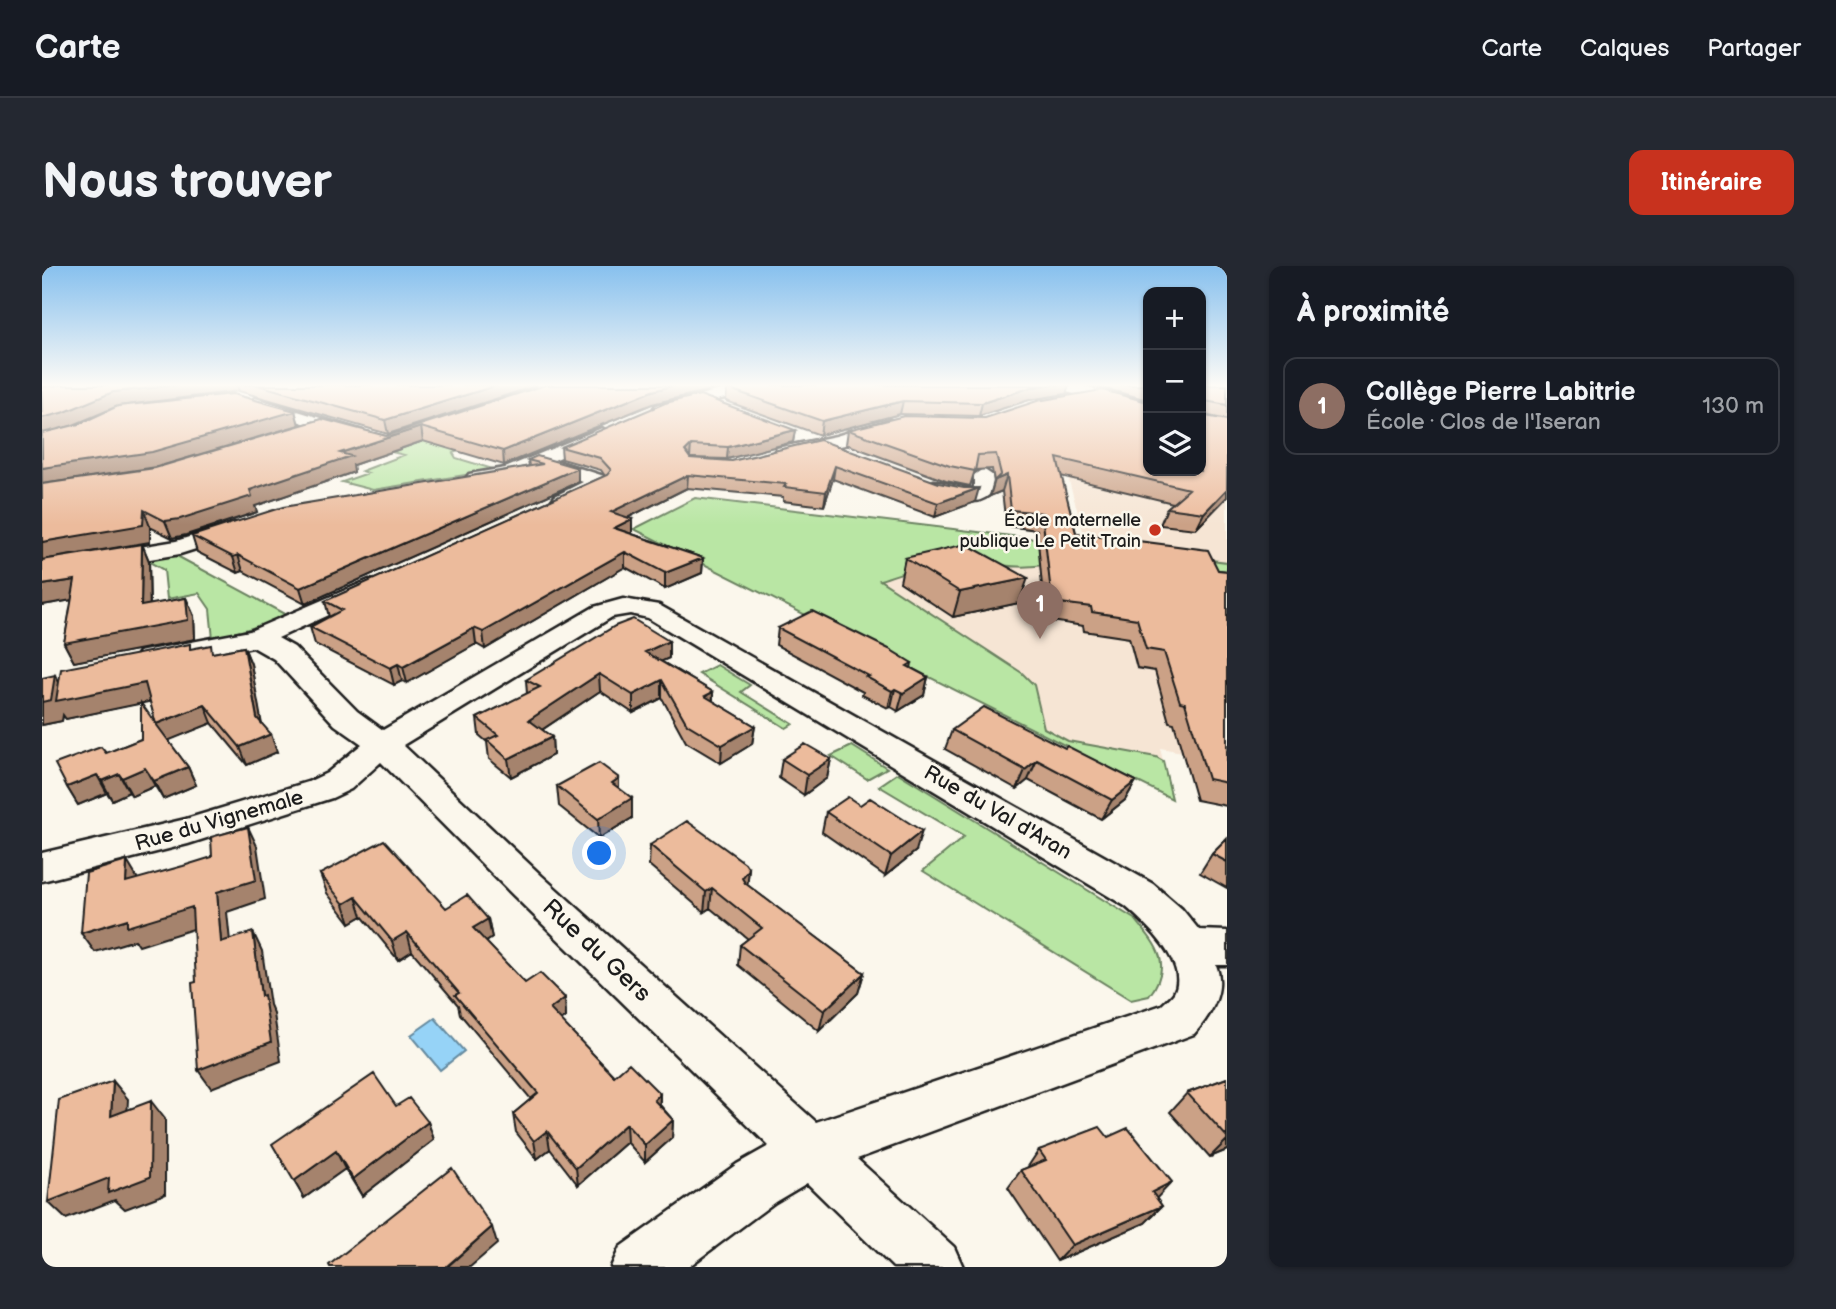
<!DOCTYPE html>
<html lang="fr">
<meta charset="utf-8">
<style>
:root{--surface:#171b24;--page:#242831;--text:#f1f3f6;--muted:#9ea1a6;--line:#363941;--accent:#c8321e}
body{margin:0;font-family:"Balsamiq Sans",sans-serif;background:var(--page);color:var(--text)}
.controls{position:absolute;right:21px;top:21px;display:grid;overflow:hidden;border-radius:14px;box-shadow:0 2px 5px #0004}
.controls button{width:63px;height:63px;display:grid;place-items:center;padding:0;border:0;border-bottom:2px solid var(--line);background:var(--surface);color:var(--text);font:35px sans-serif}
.you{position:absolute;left:558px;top:588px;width:24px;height:24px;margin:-18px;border:5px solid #fff;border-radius:50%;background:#1a73e8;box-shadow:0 0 0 10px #1a73e833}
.badge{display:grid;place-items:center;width:46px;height:46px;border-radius:50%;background:var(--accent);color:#fff;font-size:23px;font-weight:700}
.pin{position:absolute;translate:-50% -58px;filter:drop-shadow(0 2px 4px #0008)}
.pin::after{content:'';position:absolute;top:37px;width:24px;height:21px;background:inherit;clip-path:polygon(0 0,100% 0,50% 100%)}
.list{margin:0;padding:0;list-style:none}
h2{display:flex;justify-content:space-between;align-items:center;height:91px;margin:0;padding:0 28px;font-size:30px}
h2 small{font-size:23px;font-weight:400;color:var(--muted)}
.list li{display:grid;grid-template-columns:46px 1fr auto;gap:21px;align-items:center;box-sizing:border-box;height:98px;margin:0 14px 14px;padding:0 14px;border:2px solid var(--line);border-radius:14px}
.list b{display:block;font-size:26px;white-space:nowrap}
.list p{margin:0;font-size:23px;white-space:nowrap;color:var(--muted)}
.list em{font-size:23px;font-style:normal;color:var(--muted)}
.icon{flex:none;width:38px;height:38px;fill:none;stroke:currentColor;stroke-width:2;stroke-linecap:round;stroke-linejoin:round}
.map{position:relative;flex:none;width:1185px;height:1001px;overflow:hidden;border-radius:14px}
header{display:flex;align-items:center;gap:42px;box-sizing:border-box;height:98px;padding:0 35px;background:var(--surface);border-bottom:2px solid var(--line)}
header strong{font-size:33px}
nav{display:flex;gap:38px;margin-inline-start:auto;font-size:24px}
.intro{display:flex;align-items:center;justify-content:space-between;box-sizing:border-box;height:168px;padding:0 42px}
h1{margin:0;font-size:49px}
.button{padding:18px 32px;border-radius:14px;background:var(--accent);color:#fff;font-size:24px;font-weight:700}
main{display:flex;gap:42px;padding:0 42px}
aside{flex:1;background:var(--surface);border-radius:14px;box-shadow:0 2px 5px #0004}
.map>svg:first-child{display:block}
.built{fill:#f6e5d4}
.green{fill:#b9e6a4;stroke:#6a8160;stroke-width:2}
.water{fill:#96d3f7;stroke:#658a9f;stroke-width:2}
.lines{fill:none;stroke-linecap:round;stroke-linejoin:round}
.minor-casing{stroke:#1c1c1c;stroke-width:5}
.tertiary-casing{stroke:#1c1c1c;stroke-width:6}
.minor{fill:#fbf7ec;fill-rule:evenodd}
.tertiary{fill:#fbf7ec;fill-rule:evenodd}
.wall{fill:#cba186;stroke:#1c1c1c;stroke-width:2}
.shaded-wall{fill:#a5836d;stroke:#1c1c1c;stroke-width:2}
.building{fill:#ecbb9c;stroke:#1c1c1c;stroke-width:2}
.poi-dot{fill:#c8321e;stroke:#fbf7ec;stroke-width:2.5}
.labels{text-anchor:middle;stroke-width:5;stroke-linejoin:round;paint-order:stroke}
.far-poi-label{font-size:18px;fill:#1c1c1c;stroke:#fbf7ec;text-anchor:end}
.street-label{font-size:21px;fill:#1c1c1c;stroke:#fbf7ec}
.near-street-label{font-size:24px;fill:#1c1c1c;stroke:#fbf7ec}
</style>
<header>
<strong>Carte</strong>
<nav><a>Carte</a><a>Calques</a><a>Partager</a></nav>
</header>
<div class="intro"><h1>Nous trouver</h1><a class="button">Itinéraire</a></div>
<main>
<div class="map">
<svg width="1185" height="1001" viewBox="0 0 1185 1001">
<rect width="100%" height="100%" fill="#fbf7ec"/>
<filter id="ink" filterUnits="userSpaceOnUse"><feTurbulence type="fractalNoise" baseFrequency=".0143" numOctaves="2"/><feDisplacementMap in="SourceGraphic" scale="14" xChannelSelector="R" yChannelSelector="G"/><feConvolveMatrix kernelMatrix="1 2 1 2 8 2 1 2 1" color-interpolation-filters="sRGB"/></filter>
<g filter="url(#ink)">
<path class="built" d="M1106 151V205H1159L1185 175V494L1118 482 1130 533 592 263 653 232 1045 279 1025 208Z"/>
<path class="green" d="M412 164 444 174 411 187 414 192 454 204 331 224 300 216 326 207 320 205 362 189 350 186Z
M653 232 1185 296V316L1006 298C974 305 950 296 918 295 891 294 864 306 838 314L980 407 992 419 1002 462 1026 475 1114 491 1121 495 1130 533 592 263Z
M135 290 248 351 171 373 168 343 157 327 125 333 122 304 102 293Z
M675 399 708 419 699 426 751 458 744 462 657 408Z
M810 480 845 502 825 513 789 490Z
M856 507 1094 654C1116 681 1131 699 1107 730L1089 734 881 605 922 571 837 520Z"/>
<path class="water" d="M393 752 422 785 398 804 369 769Z"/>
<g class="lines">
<defs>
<path id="minor" d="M700 119H727L725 122 620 147 612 142 614 139Z
M213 132 321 165 323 169 315 174 208 140 205 137Z
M848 154 854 156 856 159 854 162 803 179 741 191 732 186 735 182 794 170Z
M560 162 568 167 566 171 512 194 565 211 568 215 565 219C550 227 530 242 513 238L510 234 513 230 541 216 496 201 474 211 434 218 424 212 427 208 463 202Z
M941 203 950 209 952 224C947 230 940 235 932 235 920 235 890 230 882 221L892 215 930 223 932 221V209Z
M193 257 201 258 204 263 201 268 138 288 0 311V297L134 275Z
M327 314 336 316 339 321 336 326 236 372 252 381 315 445 341 464 552 341 581 333 617 339 1111 618 1140 643 1157 664 1185 665V699H1174C1184 725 1169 749 1152 768L815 893 912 981 921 1001H851L765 917 733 936 646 1001H569L578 981 695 898 727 880 472 630 339 496 309 523 290 532 146 578 0 615V587L144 553 266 516 285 507 320 478 293 459 232 393 211 381 107 400 97 398 93 392 97 386 107 384 208 365ZM588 348 606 352 1083 640C1102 656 1148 698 1132 727 1129 731 1124 735 1120 739L774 856 500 610 361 479 570 351Z"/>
<path id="tertiary" d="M1012 119H1039L1106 137V148L1014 123Z"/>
</defs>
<use href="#minor" class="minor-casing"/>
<use href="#tertiary" class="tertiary-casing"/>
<use href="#minor" class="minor"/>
<use href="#tertiary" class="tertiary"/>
</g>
<path class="wall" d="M0 119H496L346 168 197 125 76 140 21 162 37 158 76 140 191 128 253 145 257 159 143 193 280 153 344 170 503 119H689L610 138 462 199 381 175 311 199 312 206 213 240 215 246 144 269 130 272 108 261V276L6 293 100 278 107 295 108 339 144 332 152 350 153 373 32 396 22 377 30 334 0 339Z
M1050 119H1106V134Z
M1159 119H1185V154L1163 149 1185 154V231L1154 263 1118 259 1125 242 1131 237 1019 210 1034 267 1176 304 1185 305V540L1154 534 1132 457 1127 456 1113 405 1095 402 1087 372 1042 365 1041 360 1003 354 995 264 964 260 960 225 948 230 952 215 950 203 933 204 928 220 904 215 804 178 806 164 943 152 1106 205Z
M685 122 1024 128 987 134 937 150 858 148 778 169 684 135Z
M753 164 751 176 685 193 648 192 690 195 778 174 933 236 893 251 791 213 782 240 741 235V231L645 222 585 252 590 253V268L661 292 660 307 623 323 583 301 443 383 434 378 365 417 360 415 352 419 273 378 268 361 287 351 283 335 563 210 559 204 520 193 519 181Z
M486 194 536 202V216L263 338 201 305 196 307 155 286 150 270 487 200Z
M863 292 977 337 911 351 858 316Z
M736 362 870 397 869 402 886 411 882 429 856 445 849 441 846 442 820 429 821 426 734 379Z
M202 381 209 398 219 457 235 486 205 499 170 457 126 474 146 501 154 519 121 533 113 520 90 530 87 526 70 534 65 527 36 539 25 521 64 487 99 473 114 458 108 435 24 453 21 449 20 455 0 459V412L17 416 150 383 172 387Z
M627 392 619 395 671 426V435L713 460 710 478 679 497 644 476 620 432 591 447 558 425 500 464 510 471 511 489 469 511 447 493 445 476 437 469 435 452 485 428 484 414Z
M910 464 1023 482 1094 515 1083 534 1059 553 986 514 975 523 903 483Z
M740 493H789L785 512 762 529 737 512Z
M577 512V522L590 552 557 572 517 540 515 520Z
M784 546 874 585 843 610 780 566Z
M1185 573V622L1158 607 1170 588Z
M608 579 707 603 705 619 822 707 816 727 777 765 696 699 698 679 706 673 668 642 662 646 607 599Z
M278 608 446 653 450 672 444 676 483 717 523 732 524 751 519 755 572 810 618 828V839L631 854 630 872 603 896 585 876 536 919 508 883 495 893 474 866 471 848 489 833 418 748 416 739 370 685 356 694 320 650 308 657 285 627Z
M1185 812V884L1168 891 1128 846 1145 827Z
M354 840 386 856 392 874 320 930 303 903 262 932 252 915Z
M1066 871 1120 940 1103 957 1015 995 966 922 979 904 985 902 997 884Z"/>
<path class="shaded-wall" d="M137 119H195L197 125 76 140 29 160 0 168V152L71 126Z
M456 119H496L346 168 343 154Z
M634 119H689L610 138 462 199 461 185 610 125Z
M1006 119H1027L1024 128 987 134 937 150 940 137 990 121Z
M861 135 858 148 778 169 780 155Z
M253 145 257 159 115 201 0 218V202Z
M379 161 381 175 311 199 312 206 213 240 215 246 144 269 130 272 123 255 208 224 298 187Z
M753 164 751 176 685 193 686 181Z
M649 179 648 191 643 185Z
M793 200 791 213 782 240 784 226Z
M536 202V216L263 338 258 322Z
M646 209 645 222 569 260V246Z
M965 209 960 225 948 230 953 214Z
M937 222 933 236 893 251 896 237Z
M1185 223V231L1154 263 1162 247Z
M102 244 108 261V276L0 294V276Z
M590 253V268L572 262Z
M100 278 107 295 108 359 99 340Z
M583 286V301L443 383 441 366Z
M196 289 201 305 196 307 191 291Z
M661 292 660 307 623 323V307Z
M986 312 977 337 911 351 918 326Z
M33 314 42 332 0 339V319Z
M144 332 152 350 153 373 32 396 22 377Z
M432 362 434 378 365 417 361 401Z
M627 375V392L603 403V386Z
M202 381 209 398 222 470 215 452Z
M356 398 360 415 352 419 348 402Z
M557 408 558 425 489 471 487 454Z
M13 409 24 429 103 417 111 435 24 453 21 449 20 455 0 459V436Z
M886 411 882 429 856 445 861 427Z
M620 414V432L591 447V429Z
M853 423 849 441 846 442 850 425Z
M671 426 670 443 663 430Z
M163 439 170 457 123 476 114 458Z
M713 460 710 478 679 497 680 479Z
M229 468 235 486 205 499 198 481Z
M510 471 511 489 469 511 466 493Z
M789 493 785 512 762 529 765 509Z
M995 494 986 514 975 523 983 504Z
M146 501 154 519 121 533 112 515Z
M103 502 113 520 90 530 80 512Z
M77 508 87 526 70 534 60 515Z
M55 509 65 527 36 539 25 521Z
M577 512V531L570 517Z
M1094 515 1083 534 1059 553 1070 534Z
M590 532V552L557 572 556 553Z
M206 561 215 580 223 633 185 646 190 695 179 676 175 626Z
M880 565 874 585 843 610 849 590Z
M85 595 97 615 84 616Z
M707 603 705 623 700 612Z
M670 622 668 642 662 646 664 626Z
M314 631 320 650 308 657 302 638Z
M150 641 161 660 97 680 93 674 53 686 39 667 85 653Z
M446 653 450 672 435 682 431 662Z
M211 666 220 685 228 739 232 748 239 795 169 822 156 804 219 730Z
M365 666 370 685 356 694 350 675Z
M822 707 816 727 777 765 782 745Z
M523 732 524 751 510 762 508 743Z
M71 815 86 833 84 867 69 850Z
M618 828 617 846 612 834Z
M109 835 123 853V928L83 943 73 934 24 953 6 936Z
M631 854 630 872 603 896V879Z
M386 856 392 874 320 930 311 913Z
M584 858 585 876 536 919 534 902Z
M505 865 508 883 495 893 492 875Z
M1185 874V884L1168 891Z
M294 885 303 903 262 932 252 915Z
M1130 916 1113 934 1110 926Z
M1120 940 1103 957 1015 995 1030 979Z
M450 961 455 978 428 1001H405Z"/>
<path class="building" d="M18 119H137L71 126 23 146 0 152V121Z
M216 119H456L343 154Z
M503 119H634L610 125 461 185 379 161 298 187 309 190 208 224 210 230 138 253 123 255 102 244 101 259 0 276V218L113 202 280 153 344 170Z
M696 119H1006L990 121 940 137 861 135 780 155 685 122Z
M1159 119H1185V139L1163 135V150L1185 154V223L1162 247 1125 242 1147 223 1015 192 1034 267 1166 284 1176 304 1185 305V517L1166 513 1143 437 1138 436 1122 386 1104 383 1095 353 1050 346 1049 341 1010 336 1000 247 969 244 965 209 953 214 959 208 954 188 936 189 933 205 908 200 806 164 862 150 943 152 995 135 1060 124 1106 136V205H1159Z
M191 128 253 145 110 186 0 202V167L37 158 76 140Z
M658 129 753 164 686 181 649 179 643 185 648 192 690 195 778 174 897 217 922 222H937L896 237 793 200 784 226 742 221 744 218 646 209 569 246 590 253 572 262 661 292 623 307 583 286 441 366 432 362 361 401 356 398 348 402 268 361 300 344 283 335 565 209 569 204 558 192 519 181 623 137Z
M495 190 536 202 258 322 196 289 191 291 150 270 241 241 501 198 486 194Z
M100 278 99 340 144 332 146 354 22 377 33 314 0 319V294Z
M924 278 986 312 918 326 863 292Z
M770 345 847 383 870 397 865 400 886 411 861 427 853 423 850 425 824 411 827 410 736 362Z
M591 353 627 375 603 386 671 426 663 430 713 460 680 479 645 458 620 414 591 429 557 408 487 454 510 471 466 493 445 474 456 469 435 452 498 421 484 414 573 360Z
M148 378V383L169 379 170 387 202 381 215 452 229 468 198 481 163 439 114 458 146 501 112 515 103 502 80 512 77 508 60 515 55 509 25 521 13 498 59 481 64 487 99 473V437L114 458 103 417 14 435 19 403Z
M13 409 9 434 0 436V412Z
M942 441 1023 482 1025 480 1094 515 1070 534 995 494 983 504 910 464Z
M763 478 789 493 765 509 740 493Z
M557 497 577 512 570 517 590 532 556 553 515 520Z
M806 531 818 539 828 532 880 565 849 590 784 546Z
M645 555 703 597 707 603 700 612 703 617 822 707 782 745 698 679 720 662 670 622 664 626 608 579Z
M206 561 214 614 175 626 179 676 211 666 219 730 222 729 229 776 156 804 150 717 154 716 150 641 85 661V653L39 667 44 607 85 595 84 616 141 600 170 591 169 571Z
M1185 573V596L1170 588Z
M342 574 404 642 425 629 446 653 431 662 483 717 498 707 523 732 508 743 572 810 587 797 618 828 612 834 631 854 603 879 584 858 534 902 505 865 492 875 471 848 496 827 413 729 417 727 365 666 350 675 314 631 302 638 278 608Z
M332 808 354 840 367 832 386 856 311 913 294 885 252 915 230 878Z
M1185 812V871L1145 827Z
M71 815 69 850 109 835 108 911 66 927 67 912 6 936 17 834Z
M1058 861 1066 871 1086 862 1130 916 1110 926 1120 940 1030 979 979 904 1004 894 997 884Z
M410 902 450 961 405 1000V1001H288L287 999Z"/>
</g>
<linearGradient id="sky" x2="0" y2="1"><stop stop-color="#87c0ee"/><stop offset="0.46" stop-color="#fdfbf6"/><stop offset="1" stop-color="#fdfbf6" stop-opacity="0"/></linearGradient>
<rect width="1185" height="259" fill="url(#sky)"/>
<circle class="poi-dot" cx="1113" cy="264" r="7"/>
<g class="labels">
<g class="far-poi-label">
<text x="1099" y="260">École maternelle<tspan x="1099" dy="21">publique Le Petit Train</tspan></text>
</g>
<g class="street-label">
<text transform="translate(956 546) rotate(30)" y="7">Rue du Val d'Aran</text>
<text transform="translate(177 554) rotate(-16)" y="7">Rue du Vignemale</text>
</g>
<g class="near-street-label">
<text transform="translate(555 684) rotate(43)" y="8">Rue du Gers</text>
</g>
</g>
</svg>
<div class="controls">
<button>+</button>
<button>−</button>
<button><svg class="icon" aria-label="layers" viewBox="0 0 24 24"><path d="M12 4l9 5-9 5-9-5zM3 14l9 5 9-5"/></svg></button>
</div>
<div class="you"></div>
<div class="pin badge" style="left:998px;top:373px;background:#8d6e63">1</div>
</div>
<aside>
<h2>À proximité<small></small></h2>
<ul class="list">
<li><span class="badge" style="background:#8d6e63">1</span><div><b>Collège Pierre Labitrie</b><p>École · Clos de l'Iseran</p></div><em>130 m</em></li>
</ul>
</aside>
</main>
